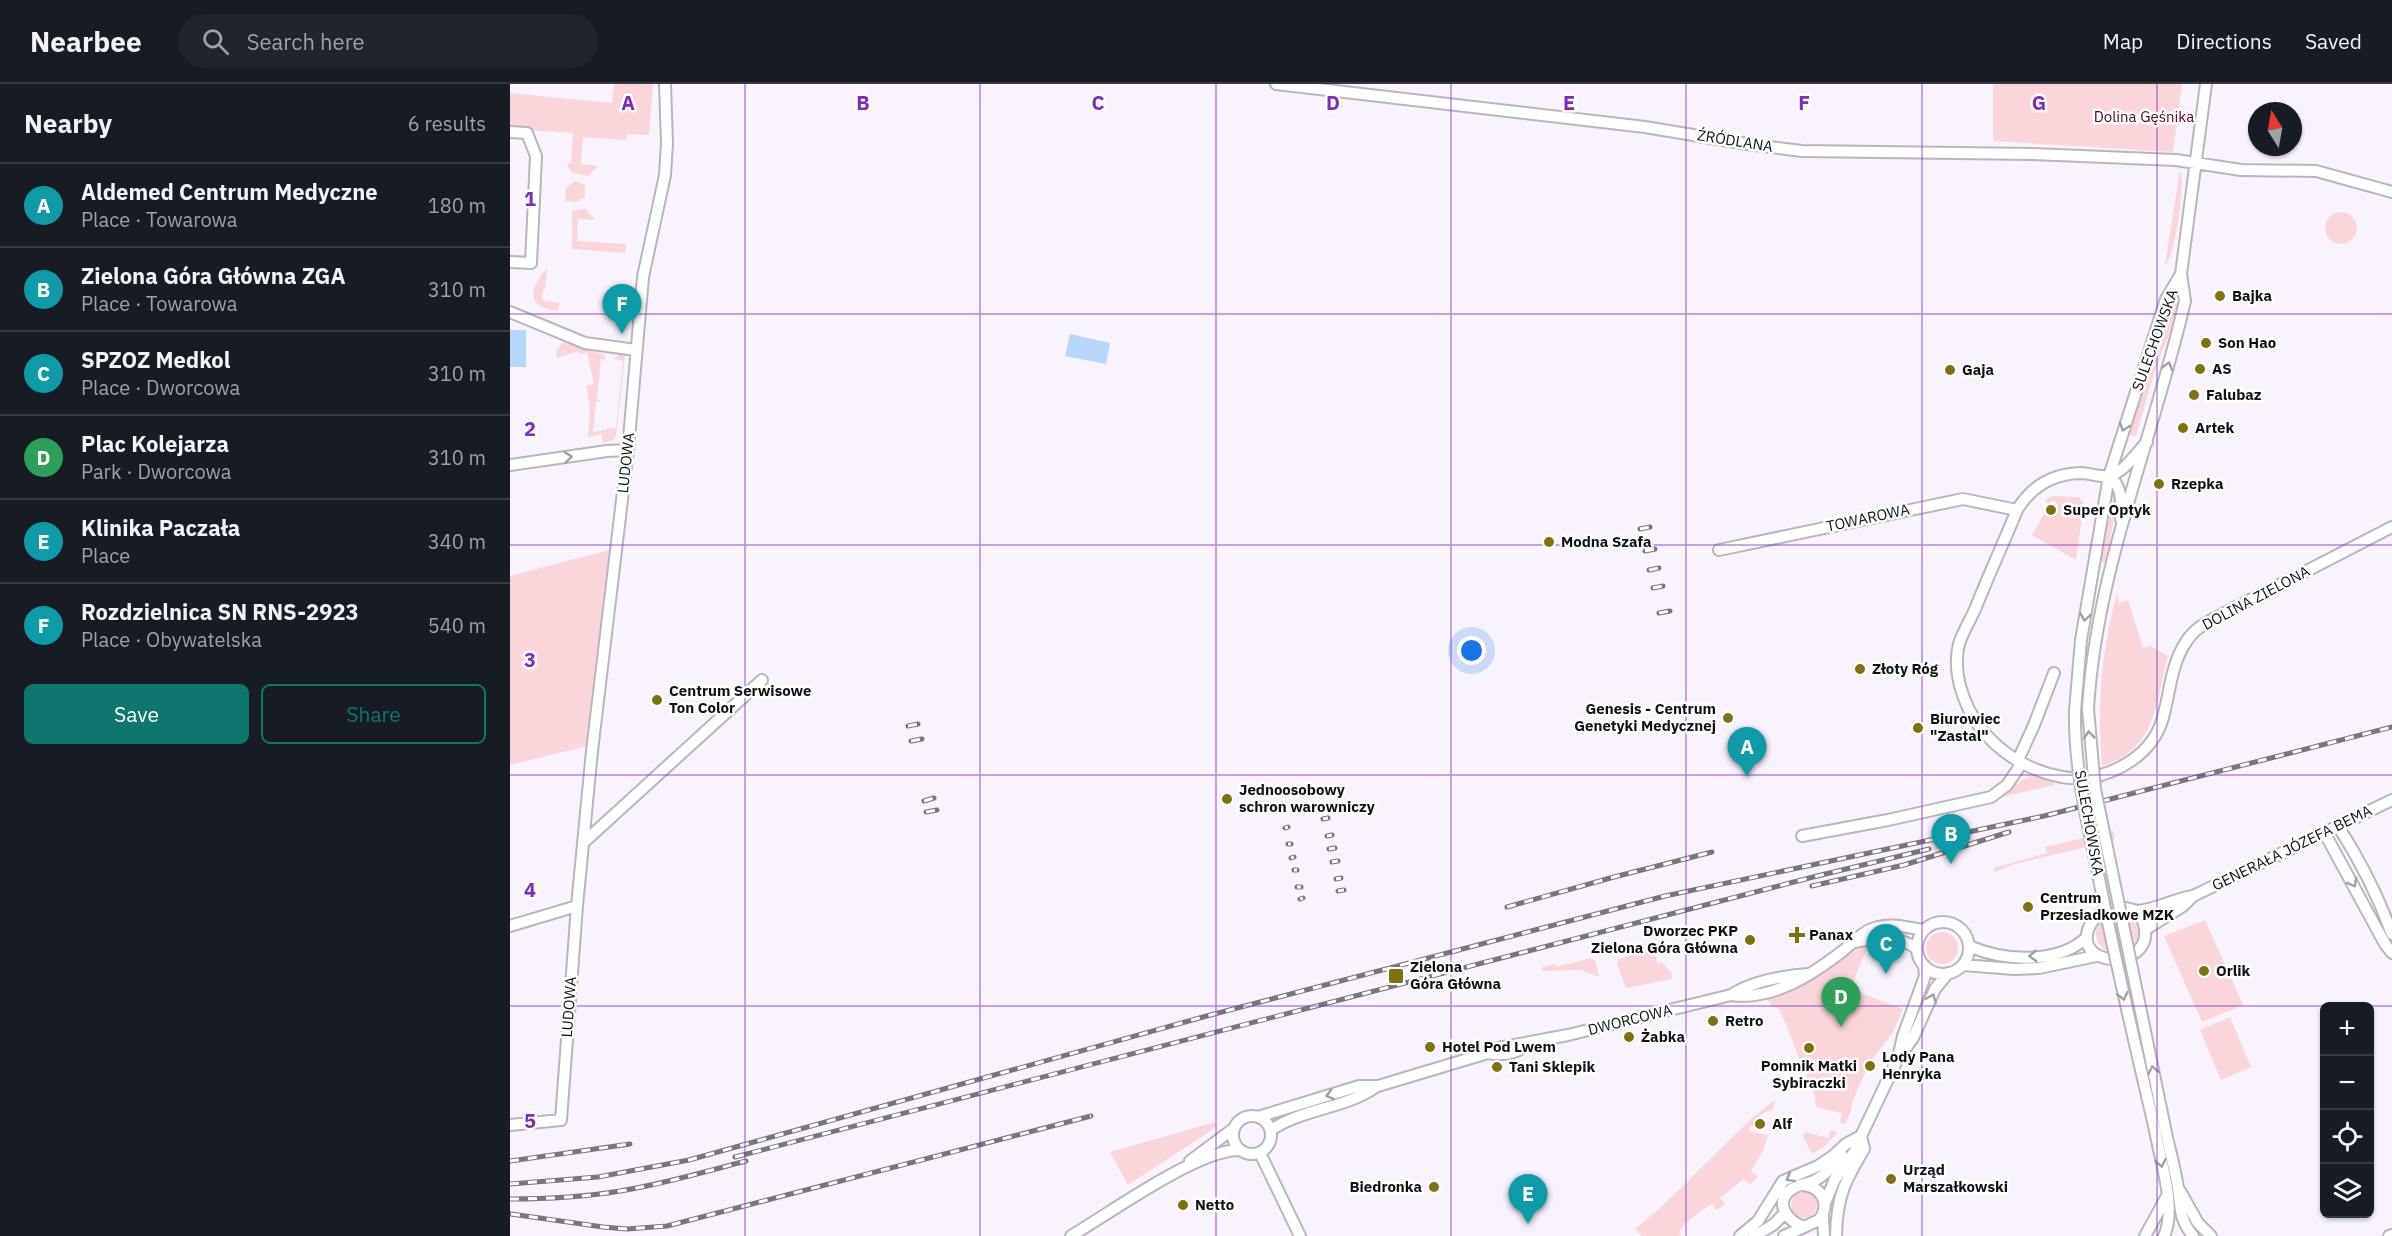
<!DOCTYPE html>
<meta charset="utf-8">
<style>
:root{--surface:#171b24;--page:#20242c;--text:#f1f3f6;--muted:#9ea1a6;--line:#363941;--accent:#0f766e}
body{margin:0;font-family:"IBM Plex Sans",sans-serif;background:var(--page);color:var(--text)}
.controls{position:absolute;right:18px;bottom:18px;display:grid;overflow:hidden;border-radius:9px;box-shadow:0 2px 4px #0004}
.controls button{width:54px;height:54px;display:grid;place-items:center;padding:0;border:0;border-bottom:2px solid var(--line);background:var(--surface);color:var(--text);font:30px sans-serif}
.compass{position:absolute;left:1738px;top:18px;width:54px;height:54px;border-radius:50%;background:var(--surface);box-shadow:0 2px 4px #0004;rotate:349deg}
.you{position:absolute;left:962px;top:567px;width:21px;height:21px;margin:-15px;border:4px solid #fff;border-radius:50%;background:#1a73e8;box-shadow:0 0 0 9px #1a73e833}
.badge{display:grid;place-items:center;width:39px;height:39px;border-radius:50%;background:var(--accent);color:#fff;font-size:20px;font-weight:700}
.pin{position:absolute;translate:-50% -50px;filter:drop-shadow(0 2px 3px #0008)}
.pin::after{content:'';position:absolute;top:32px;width:21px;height:18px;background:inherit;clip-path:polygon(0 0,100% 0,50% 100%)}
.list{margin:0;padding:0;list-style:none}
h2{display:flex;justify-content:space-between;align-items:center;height:78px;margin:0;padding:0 24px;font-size:26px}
h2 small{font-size:20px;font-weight:400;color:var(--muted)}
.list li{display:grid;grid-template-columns:39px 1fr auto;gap:18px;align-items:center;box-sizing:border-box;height:84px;padding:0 24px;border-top:2px solid var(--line)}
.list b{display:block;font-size:22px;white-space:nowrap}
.list p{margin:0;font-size:20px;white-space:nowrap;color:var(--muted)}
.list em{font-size:20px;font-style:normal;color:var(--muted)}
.actions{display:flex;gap:12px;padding:18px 24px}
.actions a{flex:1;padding:14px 0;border:2px solid var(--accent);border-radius:9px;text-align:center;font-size:21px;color:var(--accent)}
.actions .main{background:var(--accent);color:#fff}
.icon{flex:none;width:33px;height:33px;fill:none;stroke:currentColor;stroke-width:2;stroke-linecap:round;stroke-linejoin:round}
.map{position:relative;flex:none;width:1882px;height:1152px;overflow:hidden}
header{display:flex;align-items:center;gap:36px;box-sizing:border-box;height:84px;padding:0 30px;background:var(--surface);border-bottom:2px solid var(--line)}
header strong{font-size:28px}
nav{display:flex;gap:33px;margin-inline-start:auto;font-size:21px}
.search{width:420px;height:54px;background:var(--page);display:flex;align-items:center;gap:15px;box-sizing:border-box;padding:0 21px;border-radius:33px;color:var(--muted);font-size:22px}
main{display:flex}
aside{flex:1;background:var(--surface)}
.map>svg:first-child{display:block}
.green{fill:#fad6da}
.water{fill:#b7d7fa}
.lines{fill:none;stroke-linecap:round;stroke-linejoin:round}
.minor-casing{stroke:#bab4be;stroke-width:14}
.minor{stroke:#fff;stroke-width:10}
.rail-casing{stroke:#79757b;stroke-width:5}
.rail{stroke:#fff;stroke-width:3;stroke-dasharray:9;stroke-linecap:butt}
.minor-bridge-casing{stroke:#bab4be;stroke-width:14;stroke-linecap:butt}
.minor-bridge{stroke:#fff;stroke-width:10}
.oneway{stroke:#a09fa1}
.grid{fill:none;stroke:#7b2cbf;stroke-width:1.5;stroke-opacity:0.55}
.poi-dot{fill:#7e7111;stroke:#fff;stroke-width:2}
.labels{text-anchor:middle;stroke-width:5;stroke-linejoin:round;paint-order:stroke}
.park-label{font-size:15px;fill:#51061d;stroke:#fff}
.street-label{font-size:15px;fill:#121013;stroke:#fff}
.poi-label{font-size:15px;font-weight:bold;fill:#121013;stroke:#fff;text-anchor:start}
.grid-label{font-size:20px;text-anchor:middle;font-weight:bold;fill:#7b2cbf;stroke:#fff;stroke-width:5;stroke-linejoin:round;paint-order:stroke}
</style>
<header>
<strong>Nearbee</strong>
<div class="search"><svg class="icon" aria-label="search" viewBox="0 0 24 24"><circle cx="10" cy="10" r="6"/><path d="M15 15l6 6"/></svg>Search here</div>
<nav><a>Map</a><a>Directions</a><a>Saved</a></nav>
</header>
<main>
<aside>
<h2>Nearby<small>6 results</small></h2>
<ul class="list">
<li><span class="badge" style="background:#0f9aa8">A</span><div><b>Aldemed Centrum Medyczne</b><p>Place · Towarowa</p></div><em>180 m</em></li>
<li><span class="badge" style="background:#0f9aa8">B</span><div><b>Zielona Góra Główna ZGA</b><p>Place · Towarowa</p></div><em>310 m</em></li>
<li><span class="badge" style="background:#0f9aa8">C</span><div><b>SPZOZ Medkol</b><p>Place · Dworcowa</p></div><em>310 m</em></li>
<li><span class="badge" style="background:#2e9e5b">D</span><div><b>Plac Kolejarza</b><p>Park · Dworcowa</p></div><em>310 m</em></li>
<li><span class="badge" style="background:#0f9aa8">E</span><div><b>Klinika Paczała</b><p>Place</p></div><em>340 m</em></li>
<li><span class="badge" style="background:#0f9aa8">F</span><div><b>Rozdzielnica SN RNS-2923</b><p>Place · Obywatelska</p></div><em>540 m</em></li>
</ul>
<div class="actions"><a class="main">Save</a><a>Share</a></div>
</aside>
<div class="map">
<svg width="1882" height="1152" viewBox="0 0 1882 1152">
<rect width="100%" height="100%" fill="#f9f3fd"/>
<path class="green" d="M104 0H143L139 51 117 50 116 56 73 53 71 80 88 82 78 92 63 89 57 82 58 79H61L63 49 0 45V9L102 19Z
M1483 0H1672L1663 68 1483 57Z
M1670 86C1676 98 1665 173 1655 181Z
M65 97 75 101V113L67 118 55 117 56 104Z
M71 125H76L85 136 68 135 67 157 116 160 115 169 62 165V127Z
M1815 144a16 16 0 1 1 32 0a16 16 0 1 1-32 0Z
M37 184 35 205H33L32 216 50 219 48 227C14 223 20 204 37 184Z
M1667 203C1675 221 1656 256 1649 275 1640 300 1634 326 1626 352L1618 350Z
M53 258 95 271V275H91L87 314 91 317 86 318 83 348 96 346 97 344H106L113 277 104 275 108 271H115L106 352 103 356 92 359V350L78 353 80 325 76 302 84 300 77 269 69 270 68 267 47 274 46 267Z
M1604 404 1606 423 1596 478H1590L1602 405Z
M1543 412 1569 413 1574 419 1566 476 1522 451 1534 430 1541 434 1548 420 1542 416 1539 421 1535 416Z
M99 466 77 662 0 681V492Z
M1607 509 1609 519 1618 516 1633 564 1641 562 1658 572C1646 618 1646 666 1592 682 1587 622 1591 567 1607 509Z
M1521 692 1543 697 1544 701 1492 713 1512 696Z
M1604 747V756L1505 780 1485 788 1484 784 1537 769 1535 763Z
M1586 849a21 21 0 1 1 42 0a21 21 0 1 1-42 0Z
M1695 836 1733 921 1692 938 1654 852Z
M1416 864a16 16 0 1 1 32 0a16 16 0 1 1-32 0Z
M1364 858 1362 867H1356L1340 905 1393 925 1382 950 1360 978 1342 1018 1341 1027 1335 1040 1330 1038 1332 1029 1306 1023 1305 1013 1274 936 1269 925 1261 922 1258 916 1259 913 1293 901 1349 864Z
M1143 865 1148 879 1152 878 1159 887H1161L1162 895 1116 904 1107 880 1108 875Z
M1081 874 1086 878 1089 893 1070 886 1032 887V883L1045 880 1046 883Z
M1720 933 1741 983 1711 996 1690 946Z
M1265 1016 1263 1026C1255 1026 1245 1034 1243 1042H1240L1239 1047 1258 1051 1253 1067 1241 1087 1248 1092 1240 1101 1234 1095 1210 1114 1215 1120 1207 1126 1202 1120C1190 1128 1176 1136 1169 1149L1172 1152H1132L1125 1145 1150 1124 1242 1034Z
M705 1038 706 1042 696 1050 618 1101 600 1068Z
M1297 1045 1296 1048 1318 1054 1321 1046 1328 1048 1314 1063 1304 1069 1300 1067 1293 1052Z
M1281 1121a13 13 0 1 1 26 0a13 13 0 1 1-26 0Z"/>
<path class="water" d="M0 246H16V283H0Z
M560 250 600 259 596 280 555 272Z"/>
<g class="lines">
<defs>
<path id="minor" d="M766 0 1135 43 1237 60 1292 67 1523 70 1666 76 1731 86 1806 87 1882 108
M0 48 17 49 26 72 21 179 0 178
M0 228 75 259 126 266
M1637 358C1627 368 1613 390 1598 392 1589 393 1579 389 1570 389 1542 390 1521 403 1507 426 1494 458 1479 490 1466 523 1461 535 1453 547 1449 560 1442 587 1453 620 1469 642 1489 669 1519 687 1552 693 1592 700 1639 676 1652 637 1660 611 1660 582 1676 558 1683 546 1694 540 1707 533L1882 443
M0 381 97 367 118 366
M1599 392C1612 401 1612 419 1611 435
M1209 466 1453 415 1507 426
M1578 625C1586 485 1644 353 1675 217L1671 190 1696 0
M1565 627 1571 556 1599 392 1656 215 1671 190
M1508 676 1524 641 1544 589
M1828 742C1850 776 1868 812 1882 850
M1814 748 1875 860 1882 869
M1292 752 1378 736 1481 713 1497 701 1512 679
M73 759 252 596
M1600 824H1616L1628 827C1662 885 1564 889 1578 846 1581 835 1590 829 1600 824Z
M1628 827C1647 825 1664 815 1683 812
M1407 864a26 26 0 1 1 52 0a26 26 0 1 1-52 0Z
M0 842 67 822
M1636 845 1673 822 1683 812 1882 716
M1346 858C1367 853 1389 851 1407 865
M1459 862C1493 877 1548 881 1577 853
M1453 881 1504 885 1529 884 1586 872
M1221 911C1263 917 1303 890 1334 866 1345 857 1354 846 1368 843 1383 839 1400 844 1414 846
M978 969C990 972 1005 970 1015 962
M1392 969 1403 954 1425 905 1438 889
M723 1051a19 19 0 1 1 38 0a19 19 0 1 1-38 0Z
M748 1033 849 1002H868L978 969 988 964 1058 951 1221 911C1242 897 1273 892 1298 890
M0 1041 51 1036 67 822 82 667 118 366 133 193 155 91 157 59 155 0
M1655 1044C1659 1064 1665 1084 1668 1104 1671 1124 1669 1135 1683 1152
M761 1046C794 1024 838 1024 867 1002
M1645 1046C1650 1076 1667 1124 1654 1152
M750 1069 790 1152
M680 1077 723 1045
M1293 1101C1312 1103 1321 1120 1309 1136L1294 1143C1277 1137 1263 1118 1282 1105 1289 1100 1297 1100 1304 1097 1315 1091 1325 1081 1332 1071
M1670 1107 1688 1139 1701 1152
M1315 1119 1325 1095 1350 1060
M1313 1132 1314 1152
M561 1152C600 1129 687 1066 729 1066
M1230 1152 1248 1137 1273 1097 1308 1082 1323 1072 1336 1060 1351 1052 1388 974 1393 952 1415 892 1414 881
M1244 1152 1263 1141 1275 1129
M1274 1152 1294 1143
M1326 1152C1327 1112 1334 1099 1354 1065L1351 1052
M1635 1152 1657 1112
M1879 1152 1882 1151"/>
</defs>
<use href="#minor" class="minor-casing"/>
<use href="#minor" class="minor"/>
<defs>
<path id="rail" d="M1130 445 1140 443
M1135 467 1145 465
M1139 486 1149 484
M1143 504 1153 502
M1149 529 1160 527
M398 642 408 640
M401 657 412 655
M414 717 424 714
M416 728 427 726
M813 735 818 734
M775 744 778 743
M817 752 822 751
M778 760H781
M819 765 825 764
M781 774 784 773
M822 778 828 777
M784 786H787
M826 795 831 794
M1302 802 1394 781 1499 748
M787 803H791
M828 807 834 806
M790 815 793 814
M997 823 1104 793 1202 768
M225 1073 1303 793 1419 765
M0 1077 120 1060
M0 1100 88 1093 179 1076 693 933 1155 812 1534 732 1882 643
M0 1115C37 1115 74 1113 110 1107 153 1100 194 1088 236 1077
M1 1130 93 1143 117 1145 157 1142 581 1032"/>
</defs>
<use href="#rail" class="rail-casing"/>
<use href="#rail" class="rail"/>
<defs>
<path id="minor-bridge" d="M1578 625 1585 705 1655 1044
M1565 627C1564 683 1577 737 1588 790 1605 876 1625 961 1645 1046"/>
</defs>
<use href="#minor-bridge" class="minor-bridge-casing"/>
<use href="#minor-bridge" class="minor-bridge"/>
</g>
<defs><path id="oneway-chevron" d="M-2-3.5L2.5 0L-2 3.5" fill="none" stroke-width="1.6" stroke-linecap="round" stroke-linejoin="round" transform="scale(1.5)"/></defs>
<g class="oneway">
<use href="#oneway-chevron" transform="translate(1658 282) rotate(-75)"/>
<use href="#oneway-chevron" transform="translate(1614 343) rotate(108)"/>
<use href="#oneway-chevron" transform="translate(58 373) rotate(-6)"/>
<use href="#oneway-chevron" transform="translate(1575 533) rotate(99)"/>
<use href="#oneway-chevron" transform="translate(1579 651) rotate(-94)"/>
<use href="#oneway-chevron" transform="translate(1843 799) rotate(61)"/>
<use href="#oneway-chevron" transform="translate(1523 872) rotate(177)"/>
<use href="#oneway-chevron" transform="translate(1613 912) rotate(77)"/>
<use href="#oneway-chevron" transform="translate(1422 914) rotate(-68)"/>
<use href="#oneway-chevron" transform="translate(1643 986) rotate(-102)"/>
<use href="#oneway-chevron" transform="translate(820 1011) rotate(165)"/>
<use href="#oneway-chevron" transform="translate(1651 1079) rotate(79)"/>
<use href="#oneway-chevron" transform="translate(1280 1094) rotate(151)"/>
</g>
<path class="grid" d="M235 0V1152M470 0V1152M706 0V1152M941 0V1152M1176 0V1152M1412 0V1152M1647 0V1152M0 230H1882M0 461H1882M0 691H1882M0 922H1882"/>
<g class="poi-dot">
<circle cx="1710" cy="212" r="6"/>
<circle cx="1696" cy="259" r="6"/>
<circle cx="1690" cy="285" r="6"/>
<circle cx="1440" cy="286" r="6"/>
<circle cx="1684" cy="311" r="6"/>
<circle cx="1673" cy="344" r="6"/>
<circle cx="1649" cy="400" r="6"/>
<circle cx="1541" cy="426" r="6"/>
<circle cx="1039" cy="458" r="6"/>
<circle cx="1350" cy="585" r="6"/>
<circle cx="147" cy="616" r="6"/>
<circle cx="1218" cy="634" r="6"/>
<circle cx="1408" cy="644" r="6"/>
<circle cx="717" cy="715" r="6"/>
<circle cx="1518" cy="823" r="6"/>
<path d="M1284 842h6v6h6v6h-6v6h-6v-6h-6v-6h6z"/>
<circle cx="1240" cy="856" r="6"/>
<circle cx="1694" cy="887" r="6"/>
<rect x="878" y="884" width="16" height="16" rx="3"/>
<circle cx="1203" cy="937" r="6"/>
<circle cx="1119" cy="953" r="6"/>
<circle cx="920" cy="963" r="6"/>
<circle cx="1299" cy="964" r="6"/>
<circle cx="1360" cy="982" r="6"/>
<circle cx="987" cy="983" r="6"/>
<circle cx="1250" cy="1040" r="6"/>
<circle cx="1381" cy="1095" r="6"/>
<circle cx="924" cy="1103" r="6"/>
<circle cx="673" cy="1121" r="6"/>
</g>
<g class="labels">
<g class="park-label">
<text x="1634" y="38">Dolina Gęśnika</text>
</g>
<g class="street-label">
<text transform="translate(1225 57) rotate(9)" y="5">ŹRÓDLANA</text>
<text transform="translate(1645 256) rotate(-70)" y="5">SULECHOWSKA</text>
<text transform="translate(116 379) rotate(-84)" y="5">LUDOWA</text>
<text transform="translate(1358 434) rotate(-12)" y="5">TOWAROWA</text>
<text transform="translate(1746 514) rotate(-28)" y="5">DOLINA ZIELONA</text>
<text transform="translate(1579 739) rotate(80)" y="5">SULECHOWSKA</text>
<text transform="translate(1782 764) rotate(-26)" y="5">GENERAŁA JÓZEFA BEMA</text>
<text transform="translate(59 923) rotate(-86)" y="5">LUDOWA</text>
<text transform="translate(1120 936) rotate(-14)" y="5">DWORCOWA</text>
</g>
<g class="poi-label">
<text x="1722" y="217">Bajka</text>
<text x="1708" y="264">Son Hao</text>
<text x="1702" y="290">AS</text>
<text x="1452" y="291">Gaja</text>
<text x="1696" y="316">Falubaz</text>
<text x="1685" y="349">Artek</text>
<text x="1661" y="405">Rzepka</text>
<text x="1553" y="431">Super Optyk</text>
<text x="1051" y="463">Modna Szafa</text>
<text x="1362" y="590">Złoty Róg</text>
<text x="159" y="612">Centrum Serwisowe<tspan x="159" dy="17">Ton Color</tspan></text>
<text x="1206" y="630" text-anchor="end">Genesis - Centrum<tspan x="1206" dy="17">Genetyki Medycznej</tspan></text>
<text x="1420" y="640">Biurowiec<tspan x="1420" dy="17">"Zastal"</tspan></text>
<text x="729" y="711">Jednoosobowy<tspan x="729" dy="17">schron warowniczy</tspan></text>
<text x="1530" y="819">Centrum<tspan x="1530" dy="17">Przesiadkowe MZK</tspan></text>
<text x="1228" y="852" text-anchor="end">Dworzec PKP<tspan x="1228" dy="17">Zielona Góra Główna</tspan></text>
<text x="1299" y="856">Panax</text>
<text x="900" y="888">Zielona<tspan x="900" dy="17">Góra Główna</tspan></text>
<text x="1706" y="892">Orlik</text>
<text x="1215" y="942">Retro</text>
<text x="1131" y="958">Żabka</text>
<text x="932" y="968">Hotel Pod Lwem</text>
<text x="1372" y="978">Lody Pana<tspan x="1372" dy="17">Henryka</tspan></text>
<text x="1299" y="987" text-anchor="middle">Pomnik Matki<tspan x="1299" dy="17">Sybiraczki</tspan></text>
<text x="999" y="988">Tani Sklepik</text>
<text x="1262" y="1045">Alf</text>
<text x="1393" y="1091">Urząd<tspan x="1393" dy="17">Marszałkowski</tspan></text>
<text x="912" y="1108" text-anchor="end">Biedronka</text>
<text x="685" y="1126">Netto</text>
</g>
</g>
<g class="grid-label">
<text x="118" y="26">A</text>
<text x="353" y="26">B</text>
<text x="588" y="26">C</text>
<text x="823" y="26">D</text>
<text x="1059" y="26">E</text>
<text x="1294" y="26">F</text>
<text x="1529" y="26">G</text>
<text x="20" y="122">1</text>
<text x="20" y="352">2</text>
<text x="20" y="583">3</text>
<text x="20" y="813">4</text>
<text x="20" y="1044">5</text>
</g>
</svg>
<div class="controls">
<button>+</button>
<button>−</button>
<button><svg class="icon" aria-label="locate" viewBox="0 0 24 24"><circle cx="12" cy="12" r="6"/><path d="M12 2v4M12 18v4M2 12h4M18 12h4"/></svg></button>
<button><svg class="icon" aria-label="layers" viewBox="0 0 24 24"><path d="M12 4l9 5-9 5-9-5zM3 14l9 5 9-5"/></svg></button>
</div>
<svg class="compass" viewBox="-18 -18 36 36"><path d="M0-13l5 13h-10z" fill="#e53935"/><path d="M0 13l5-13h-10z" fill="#9ea1a6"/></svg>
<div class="you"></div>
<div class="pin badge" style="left:1237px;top:693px;background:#0f9aa8">A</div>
<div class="pin badge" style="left:1441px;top:780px;background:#0f9aa8">B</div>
<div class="pin badge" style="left:1376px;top:890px;background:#0f9aa8">C</div>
<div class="pin badge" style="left:1331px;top:943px;background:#2e9e5b">D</div>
<div class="pin badge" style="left:1018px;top:1140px;background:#0f9aa8">E</div>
<div class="pin badge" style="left:112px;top:250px;background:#0f9aa8">F</div>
</div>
</main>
